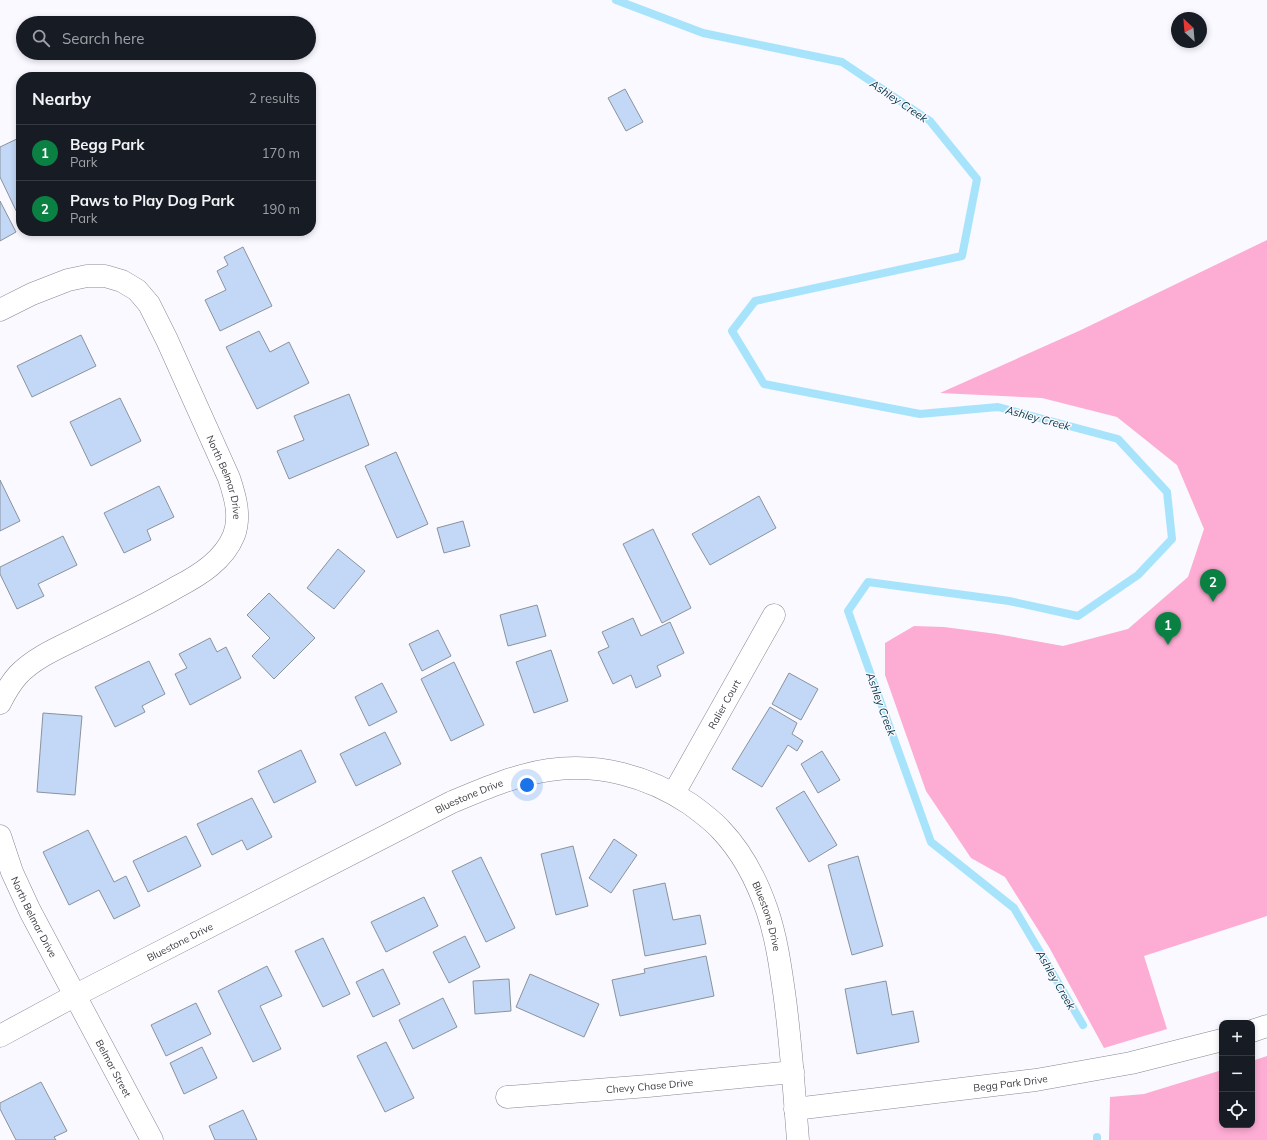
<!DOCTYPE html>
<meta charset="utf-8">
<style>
:root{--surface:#171b24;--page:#242831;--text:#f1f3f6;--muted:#9ea1a6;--line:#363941;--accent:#0b8043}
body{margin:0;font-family:Mulish,sans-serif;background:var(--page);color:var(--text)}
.controls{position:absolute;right:12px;bottom:12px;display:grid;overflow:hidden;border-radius:8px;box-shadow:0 2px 6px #0003}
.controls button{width:36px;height:36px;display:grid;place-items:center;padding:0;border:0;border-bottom:1px solid var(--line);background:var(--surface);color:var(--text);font:20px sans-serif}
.compass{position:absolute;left:1171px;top:12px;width:36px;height:36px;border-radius:50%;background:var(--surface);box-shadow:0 2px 6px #0003;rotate:334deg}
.you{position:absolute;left:527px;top:785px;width:14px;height:14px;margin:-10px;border:3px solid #fff;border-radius:50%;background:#1a73e8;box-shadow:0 0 0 6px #1a73e833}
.badge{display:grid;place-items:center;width:26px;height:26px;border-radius:50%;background:var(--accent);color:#fff;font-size:13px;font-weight:700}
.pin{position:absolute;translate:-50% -33px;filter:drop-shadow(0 1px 2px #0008)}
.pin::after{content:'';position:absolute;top:21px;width:14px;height:12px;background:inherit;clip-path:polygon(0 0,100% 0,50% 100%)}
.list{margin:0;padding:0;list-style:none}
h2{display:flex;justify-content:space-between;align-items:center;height:52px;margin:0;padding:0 16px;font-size:17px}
h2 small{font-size:13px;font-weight:400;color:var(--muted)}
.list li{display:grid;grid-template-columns:26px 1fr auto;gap:12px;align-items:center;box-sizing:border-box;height:56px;padding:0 16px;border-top:1px solid var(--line)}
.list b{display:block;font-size:15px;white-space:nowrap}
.list p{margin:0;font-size:13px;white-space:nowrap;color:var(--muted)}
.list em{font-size:13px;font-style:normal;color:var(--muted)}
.icon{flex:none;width:22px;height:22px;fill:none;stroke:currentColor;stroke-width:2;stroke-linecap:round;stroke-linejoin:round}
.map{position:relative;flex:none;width:1267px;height:1140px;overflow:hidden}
.search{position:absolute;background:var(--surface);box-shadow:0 2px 6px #0003;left:16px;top:16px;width:300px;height:44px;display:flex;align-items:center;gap:10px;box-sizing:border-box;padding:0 14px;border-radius:22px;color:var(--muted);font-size:15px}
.panel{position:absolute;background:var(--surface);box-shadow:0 2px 6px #0003;left:16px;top:72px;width:300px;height:164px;border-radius:16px}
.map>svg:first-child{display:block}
.green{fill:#fdacd3}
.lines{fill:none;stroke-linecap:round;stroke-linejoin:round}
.stream{stroke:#a7e4fc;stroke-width:8}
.building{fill:#c3d8f6;stroke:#8a929c}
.minor-casing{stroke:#878793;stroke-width:23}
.minor{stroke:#fff;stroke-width:22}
.labels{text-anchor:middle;stroke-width:3;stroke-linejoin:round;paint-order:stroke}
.street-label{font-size:10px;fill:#3a3a3f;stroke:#f9f9ff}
.water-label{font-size:11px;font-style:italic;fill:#003444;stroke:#f9f9ff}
</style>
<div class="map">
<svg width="1267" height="1140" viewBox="0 0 1267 1140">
<rect width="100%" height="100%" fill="#f9f9ff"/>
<path class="green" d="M1267 240V916L1144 956 1167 1029 1104 1048 1049 947 1005 877 971 858 926 791 885 675V643L914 626 944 627 997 634 1063 646 1128 629 1188 577 1204 529 1177 465 1117 417 1042 398 940 393 1081 330Z
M1267 1056V1140H1109L1110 1097 1144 1094 1222 1070V1125H1252V1061Z"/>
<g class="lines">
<path class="stream" d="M616 0 703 33 842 62 930 121 977 179 962 256 755 301 732 331 764 384 920 414 998 407 1118 439 1167 492 1172 539 1138 575 1078 616 1009 601 868 582 848 611 931 842 1014 908 1083 1025
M1097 1137V1140"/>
</g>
<path class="building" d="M625 89 643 122 626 131 608 98Z
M21 137V221L0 177V147Z
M0 201 16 232 0 241Z
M243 247 272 306 220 331 205 300 226 290 217 271 228 265 224 257Z
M259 331 270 352 289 342 309 383 257 409 226 347Z
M81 335 96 366 32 397 17 366Z
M349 394 369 445 289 479 277 451 304 440 294 416Z
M120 398 141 441 91 466 70 422Z
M396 452 428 524 397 538 365 466Z
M0 480 20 521 0 531Z
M159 486 174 517 147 530 151 540 124 553 104 513Z
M759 496 776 528 710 565 692 534Z
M463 521 470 546 444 553 437 528Z
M653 529 691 608 662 623 623 544Z
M63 536 77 565 38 584 44 596 17 609 0 574V567Z
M338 549 365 571 334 609 307 588Z
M269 593 315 638 274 679 252 656 270 638 247 615Z
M537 605 546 636 508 646 500 615Z
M633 618 641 636 670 622 684 653 657 666 661 676 636 688 631 675 613 684 598 652 609 647 602 632Z
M438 630 451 656 422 671 409 644Z
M210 638 217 652 226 647 241 678 190 705 175 674 187 668 179 654Z
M551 650 568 701 534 713 516 662Z
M149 661 165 694 142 706 145 712 115 727 95 687Z
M454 662 484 725 451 741 421 679Z
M789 673 818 689 801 720 772 704Z
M382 683 397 712 369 726 355 697Z
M770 707 797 723 792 734 803 741 797 751 788 745 762 787 732 769Z
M43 713 82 716 75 795 37 792Z
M385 732 401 764 356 786 340 754Z
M301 750 316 782 274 803 258 771Z
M822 751 840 780 818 793 801 764Z
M804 791 837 845 809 862 776 808Z
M252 798 272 837 247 850 242 840 212 855 197 824Z
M88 830 114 882 126 876 140 906 114 919 99 890 69 905 43 852Z
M186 836 201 866 148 892 133 861Z
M614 839 637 855 611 893 589 878Z
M573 846 588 906 556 915 541 854Z
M858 856 883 946 852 955 828 865Z
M481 857 515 928 486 942 452 871Z
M665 883 673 920 700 915 706 944 645 956 633 890Z
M424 897 438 926 386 952 371 922Z
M465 936 480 967 449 983 433 952Z
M323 938 350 994 323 1007 295 951Z
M706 956 714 996 620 1016 612 980 645 973 644 969Z
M267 966 282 996 260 1006 281 1049 253 1062 218 991Z
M383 969 400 1004 373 1017 356 982Z
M530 974 599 1004 584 1037 516 1007Z
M509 979 511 1011 475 1014 473 981Z
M886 981 892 1015 913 1011 919 1042 857 1054 845 989Z
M443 998 457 1027 413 1049 399 1020Z
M196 1003 211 1034 166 1056 151 1025Z
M386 1042 414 1098 385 1112 357 1056Z
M202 1047 217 1078 184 1094 170 1063Z
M41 1082 67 1131 54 1137 56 1140H16L0 1109V1103Z
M243 1110 257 1140H215L209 1126Z"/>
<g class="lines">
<defs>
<g id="minor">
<path id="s1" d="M0 310 32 294 68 280 87 276H105L122 281 137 290 149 304 167 340 229 478C235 496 241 516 234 535 224 560 200 575 177 587 146 605 114 620 82 636 60 647 35 657 18 675 10 684 5 693 0 703"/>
<path id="s2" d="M674 793 774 615"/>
<path id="s3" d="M0 836 12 872 30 911 152 1140"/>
<path d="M1252 1031 1267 1026"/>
<path id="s4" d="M0 1036 74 996 452 802C483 789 515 775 549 770 599 763 648 776 690 804 701 812 712 820 721 830 742 852 757 881 767 910 776 936 780 964 784 992 791 1041 794 1091 798 1140"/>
<path id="s5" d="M507 1097 648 1086 793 1072"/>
<path id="s6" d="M795 1109 1036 1080 1131 1063 1222 1040"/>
</g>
</defs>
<use href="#minor" class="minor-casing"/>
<use href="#minor" class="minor"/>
</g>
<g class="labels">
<g class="street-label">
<text dy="4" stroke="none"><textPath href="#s1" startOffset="355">North Belmar Drive</textPath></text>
<text dy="4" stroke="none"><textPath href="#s2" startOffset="102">Ralier Court</textPath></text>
<text dy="4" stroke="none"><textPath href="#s4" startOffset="527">Bluestone Drive</textPath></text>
<text dy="4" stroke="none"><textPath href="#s4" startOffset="899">Bluestone Drive</textPath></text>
<text dy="4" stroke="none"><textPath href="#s3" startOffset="88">North Belmar Drive</textPath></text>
<text dy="4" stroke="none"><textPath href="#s4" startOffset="203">Bluestone Drive</textPath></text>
<text dy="4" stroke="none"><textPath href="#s3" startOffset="259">Belmar Street</textPath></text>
<text dy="4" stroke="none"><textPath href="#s6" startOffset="217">Begg Park Drive</textPath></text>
<text dy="4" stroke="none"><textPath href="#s5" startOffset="143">Chevy Chase Drive</textPath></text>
</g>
<g class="water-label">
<text transform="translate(899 101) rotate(34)" y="4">Ashley Creek</text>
<text transform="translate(1038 418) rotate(15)" y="4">Ashley Creek</text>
<text transform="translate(881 704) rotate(70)" y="4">Ashley Creek</text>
<text transform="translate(1056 980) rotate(60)" y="4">Ashley Creek</text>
</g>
</g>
</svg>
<div class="controls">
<button>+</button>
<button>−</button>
<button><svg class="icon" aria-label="locate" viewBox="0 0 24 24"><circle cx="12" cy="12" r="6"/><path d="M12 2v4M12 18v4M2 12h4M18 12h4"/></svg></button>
</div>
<svg class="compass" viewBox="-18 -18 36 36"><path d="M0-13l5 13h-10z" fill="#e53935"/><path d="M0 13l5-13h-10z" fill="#9ea1a6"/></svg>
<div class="you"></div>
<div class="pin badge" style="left:1168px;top:645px">1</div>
<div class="pin badge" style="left:1213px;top:602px">2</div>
<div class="search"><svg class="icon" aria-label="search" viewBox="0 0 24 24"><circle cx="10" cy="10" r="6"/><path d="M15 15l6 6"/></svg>Search here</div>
<section class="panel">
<h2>Nearby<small>2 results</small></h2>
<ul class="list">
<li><span class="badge">1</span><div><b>Begg Park</b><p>Park</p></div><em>170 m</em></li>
<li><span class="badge">2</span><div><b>Paws to Play Dog Park</b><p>Park</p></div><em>190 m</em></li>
</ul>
</section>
</div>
